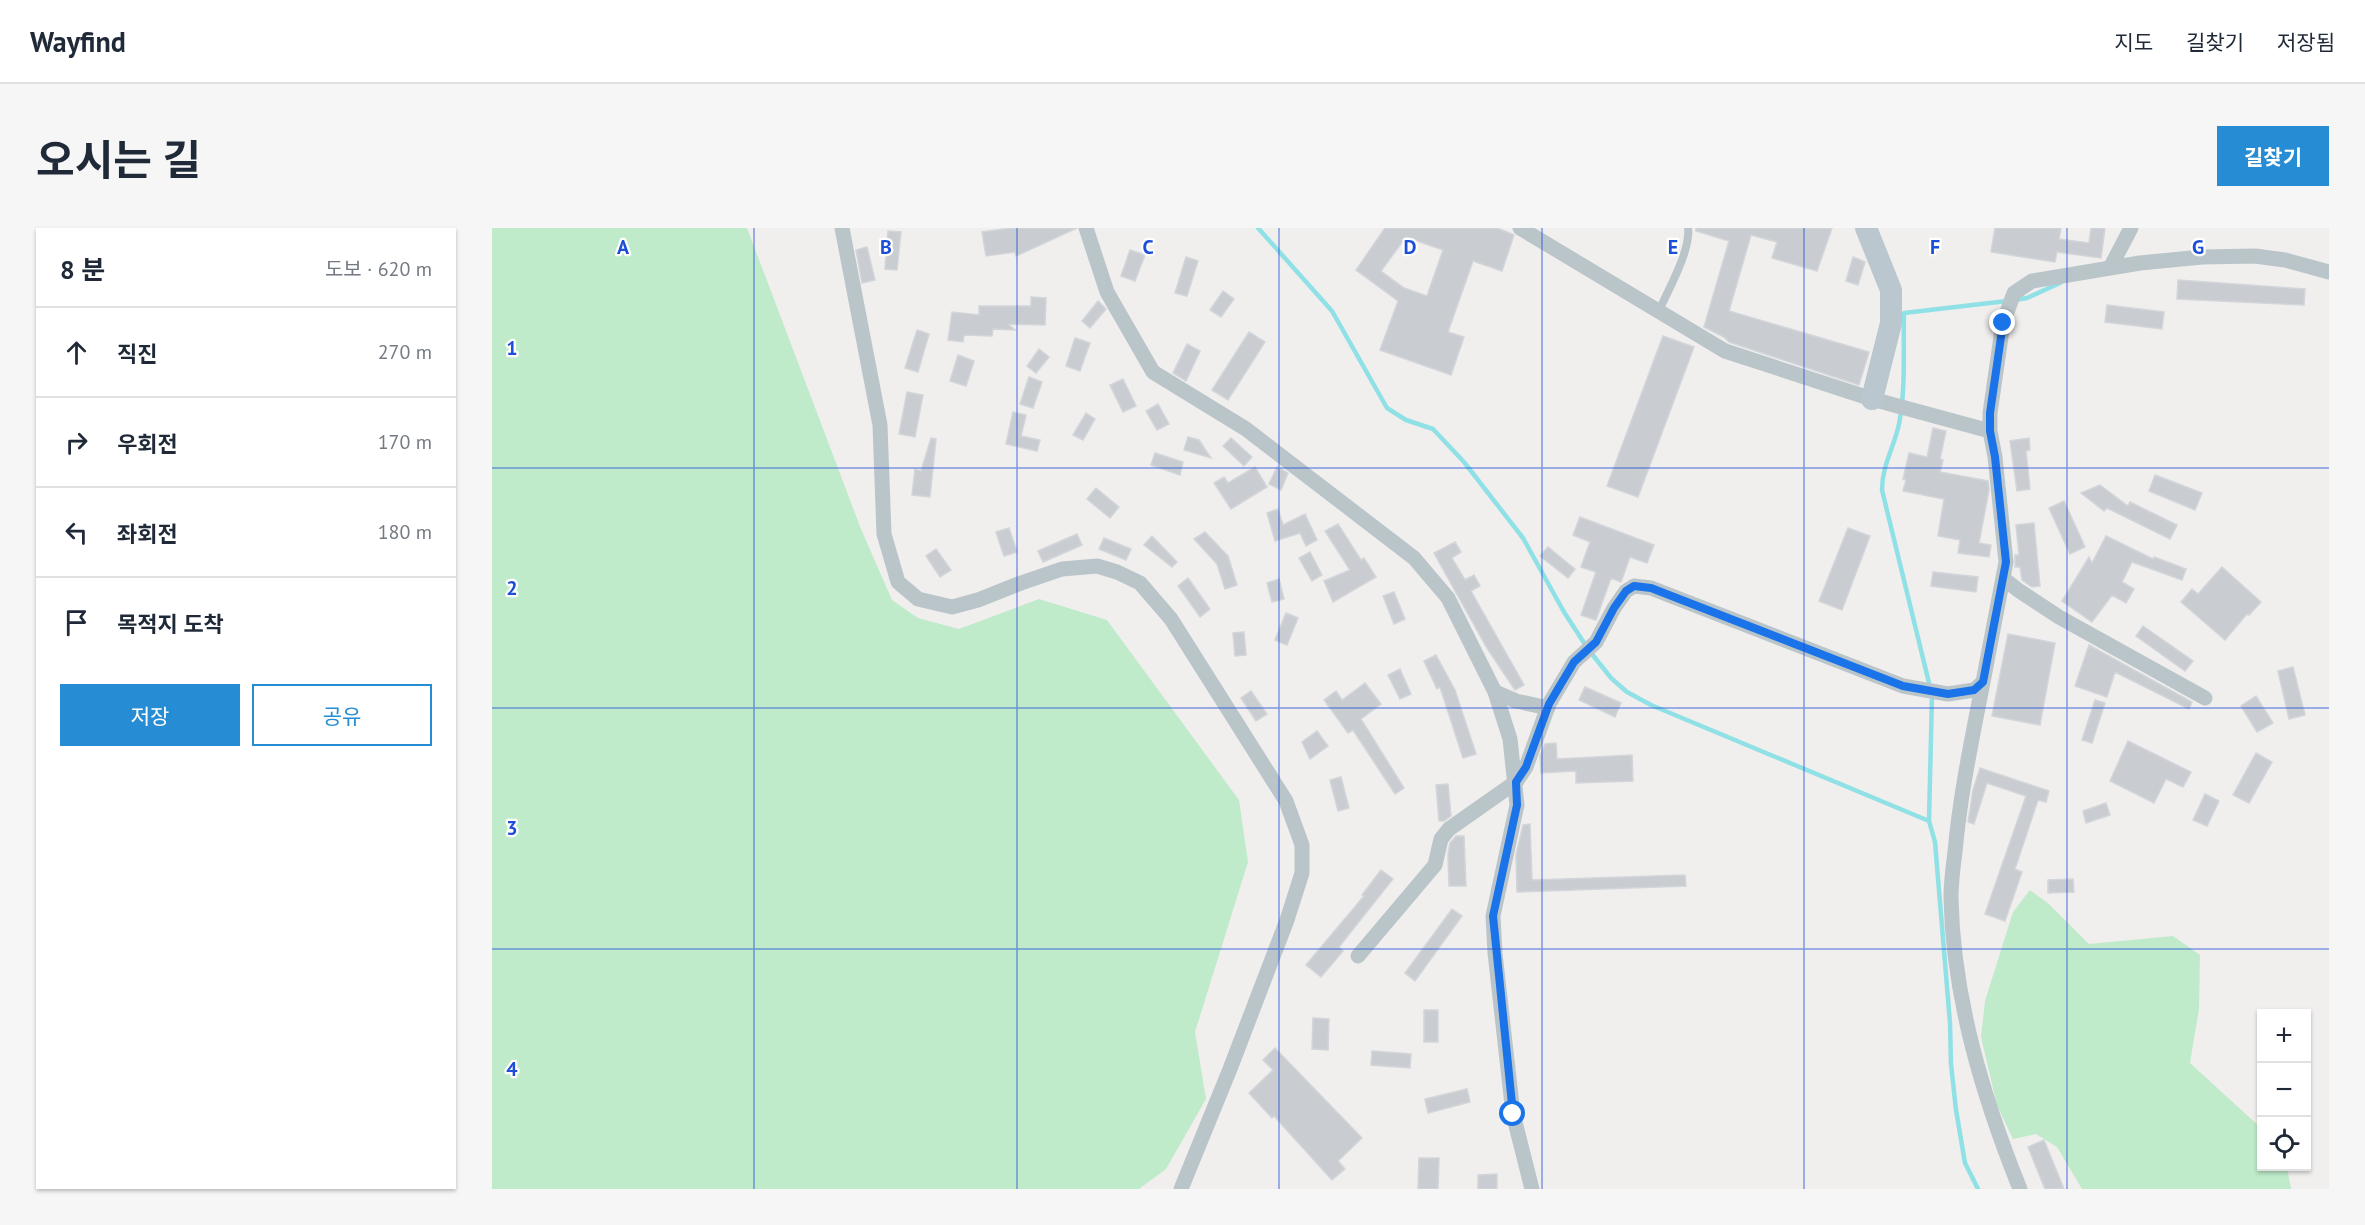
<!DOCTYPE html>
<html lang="ko">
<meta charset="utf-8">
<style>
:root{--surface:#fff;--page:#f6f6f7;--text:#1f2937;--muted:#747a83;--line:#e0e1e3;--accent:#268cd3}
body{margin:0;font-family:"PT Sans","Noto Sans KR",sans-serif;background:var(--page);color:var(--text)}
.controls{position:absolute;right:18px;bottom:18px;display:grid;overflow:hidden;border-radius:0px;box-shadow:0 2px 4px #0004}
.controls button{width:54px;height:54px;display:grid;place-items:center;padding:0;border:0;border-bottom:2px solid var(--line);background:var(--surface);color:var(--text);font:30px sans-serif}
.stop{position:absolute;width:18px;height:18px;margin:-14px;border:4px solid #1a73e8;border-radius:50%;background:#fff}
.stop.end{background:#1a73e8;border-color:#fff;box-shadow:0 2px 6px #0008}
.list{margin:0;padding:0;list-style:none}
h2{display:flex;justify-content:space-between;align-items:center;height:78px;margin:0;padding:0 24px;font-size:26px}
h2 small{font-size:20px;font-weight:400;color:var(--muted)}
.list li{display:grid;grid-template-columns:39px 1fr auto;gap:18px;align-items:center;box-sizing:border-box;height:90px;padding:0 24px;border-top:2px solid var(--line)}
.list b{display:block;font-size:22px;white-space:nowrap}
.list em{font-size:20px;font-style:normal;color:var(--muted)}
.actions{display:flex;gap:12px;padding:18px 24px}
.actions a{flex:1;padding:14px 0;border:2px solid var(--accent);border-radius:0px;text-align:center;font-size:21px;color:var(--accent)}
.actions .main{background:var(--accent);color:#fff}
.icon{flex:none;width:33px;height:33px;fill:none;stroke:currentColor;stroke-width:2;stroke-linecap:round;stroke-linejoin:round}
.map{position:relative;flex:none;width:1837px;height:961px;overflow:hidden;border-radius:0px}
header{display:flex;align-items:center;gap:36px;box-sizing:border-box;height:84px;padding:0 30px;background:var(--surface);border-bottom:2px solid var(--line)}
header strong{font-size:28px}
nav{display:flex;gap:33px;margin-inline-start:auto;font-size:21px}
.intro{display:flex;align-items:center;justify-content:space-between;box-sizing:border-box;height:144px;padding:0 36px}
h1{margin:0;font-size:42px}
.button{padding:15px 27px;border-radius:0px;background:var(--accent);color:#fff;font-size:21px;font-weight:700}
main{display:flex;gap:36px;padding:0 36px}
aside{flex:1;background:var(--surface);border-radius:0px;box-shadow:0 2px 4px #0004}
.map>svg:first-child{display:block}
.green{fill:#bfebca}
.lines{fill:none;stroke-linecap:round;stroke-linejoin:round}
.stream{stroke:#8fe1e5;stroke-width:4.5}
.building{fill:#c9ccd0;stroke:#d2d5d9;stroke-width:1.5;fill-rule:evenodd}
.lane{stroke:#bac5ca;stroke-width:8}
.street{stroke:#bac5ca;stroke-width:15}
.secondary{stroke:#bbc7cf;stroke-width:22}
.route{stroke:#1a73e8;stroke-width:8}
.grid{fill:none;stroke:#1d4ed8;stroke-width:1.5;stroke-opacity:0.55}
.grid-label{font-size:20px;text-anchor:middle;font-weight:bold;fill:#1d4ed8;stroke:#fff;stroke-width:4.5;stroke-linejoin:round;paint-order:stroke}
</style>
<header>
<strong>Wayfind</strong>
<nav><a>지도</a><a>길찾기</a><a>저장됨</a></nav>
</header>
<div class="intro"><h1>오시는 길</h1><a class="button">길찾기</a></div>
<main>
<aside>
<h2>8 분<small>도보 · 620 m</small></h2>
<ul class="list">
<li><svg class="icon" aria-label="ahead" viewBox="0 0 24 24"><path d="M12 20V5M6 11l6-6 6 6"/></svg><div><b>직진</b></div><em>270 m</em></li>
<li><svg class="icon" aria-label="right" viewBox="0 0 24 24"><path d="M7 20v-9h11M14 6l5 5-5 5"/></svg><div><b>우회전</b></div><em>170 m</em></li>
<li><svg class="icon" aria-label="left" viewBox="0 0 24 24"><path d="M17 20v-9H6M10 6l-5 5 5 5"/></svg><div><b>좌회전</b></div><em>180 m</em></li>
<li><svg class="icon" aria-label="arrive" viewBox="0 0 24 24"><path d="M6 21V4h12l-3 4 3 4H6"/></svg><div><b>목적지 도착</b></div></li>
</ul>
<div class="actions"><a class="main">저장</a><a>공유</a></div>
</aside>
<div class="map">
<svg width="1837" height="961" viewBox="0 0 1837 961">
<rect width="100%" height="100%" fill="#f1eeee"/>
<path class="green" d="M0 0H255L369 301 400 372 426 390 467 401 547 371 615 392 747 572 756 634 703 804 714 871 674 941 647 961H0Z
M1538 662 1557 676 1597 716 1681 708 1708 727 1707 781 1698 835 1769 900 1770 938 1795 939 1799 961H1590L1565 919 1544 906 1521 911 1505 877 1489 809 1493 773 1521 684Z"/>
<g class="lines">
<path class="stream" d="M766 0 840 83 895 180 914 192 941 201 972 234 1031 310 1072 384 1096 421 1119 450 1135 464 1159 477 1437 593 1443 614 1458 795 1459 836 1464 882 1473 935 1486 961
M1523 72 1535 70 1568 55
M1438 459 1390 262C1390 237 1402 220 1407 196 1414 160 1411 121 1412 85L1515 73
M1437 593 1440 467"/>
</g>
<path class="building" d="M519 0H585L524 28 523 24 494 28 490 4Z
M893 0H1005L1022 7 1010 43 981 33 956 104 972 109 959 147 888 122 906 73 864 42ZM914 9 951 22 935 68 912 60 889 43Z
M1204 0H1340L1325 43 1280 30 1285 14 1259 7 1237 83 1377 124 1367 157 1237 114 1232 109 1212 99 1237 13 1204 3Z
M1503 0H1569L1567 11 1597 15 1599 0H1613L1609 30 1565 24 1563 34 1499 24Z
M396 3 409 4 405 42 393 41Z
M375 19 383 52 370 55 364 22Z
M638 22 653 27 643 53 629 48Z
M694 29 706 33 695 68 683 65Z
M1361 29 1373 34 1366 57 1354 53Z
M1686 52 1813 61 1812 77 1685 71Z
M731 63 742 71 729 89 718 82Z
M539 69 554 70 553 97 516 96 523 102 501 101 500 108 472 107 471 114 456 112 460 84 487 87V78H539Z
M606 73 614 81 598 100 590 93Z
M1615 77 1672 84 1670 101 1613 94Z
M425 102 437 106 426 144 413 140Z
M757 104 773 114 736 172 720 162Z
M1171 108 1202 119 1146 269 1115 258Z
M583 110 598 115 588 143 574 138Z
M695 116 708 123 694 153 681 145Z
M547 121 557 129 544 145 535 138Z
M466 127 482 133 474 158 458 153Z
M537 149 550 154 541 180 528 176Z
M631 151 644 178 631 184 618 157Z
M415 164 431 167 423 209 407 206Z
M666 176 677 196 665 202 654 183Z
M521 184 534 187 529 208 548 212 545 223 514 216Z
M594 185 603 191 591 212 581 207Z
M1441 200 1454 203 1448 231 1451 232 1448 244 1496 253 1497 262 1487 315 1499 317 1497 329 1466 325 1468 312 1446 308 1452 271 1411 263 1414 252 1411 251 1417 225 1435 229Z
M696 209 707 212 719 230 692 222Z
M439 210 444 211 438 269 420 267 423 241 429 243Z
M739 210 760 229 752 238 731 218Z
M1537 210 1538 222 1534 223 1538 261 1525 263 1518 213Z
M663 225 691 234 688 247 659 237Z
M763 239 775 259 739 281 722 255 732 249 736 255Z
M785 239 796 245 789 262 777 256Z
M1663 247 1710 265 1703 282 1657 263Z
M1608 257 1636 278 1638 274 1685 297 1678 311 1615 280 1612 283 1589 265Z
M604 260 627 279 618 290 595 271Z
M1572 273 1593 319 1578 326 1557 280Z
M786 281 791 297 813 286 825 312 814 318 808 305 783 313 775 285Z
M1088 289 1162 317 1155 335 1138 329 1129 354 1119 350 1104 392 1089 387 1104 344 1089 339 1098 314 1081 307Z
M1542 295 1548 358 1540 359 1530 352 1528 339H1523V327H1527L1524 297Z
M846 296 869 332 872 330 884 349 841 374 832 353 858 342 833 303Z
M517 300 525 324 512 328 504 304Z
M1356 300 1378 308 1350 382 1327 373Z
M713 304 736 328 745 357 733 361 725 336 702 311Z
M585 306 590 317 551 334 546 323Z
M660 308 685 334 680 339 652 317Z
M1614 308 1661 331 1662 329 1694 341 1690 352 1640 334 1630 354 1642 361 1634 375 1620 367 1600 394 1570 373 1597 329 1600 335Z
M612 310 639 321 634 332 607 321Z
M963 314 969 324 960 330 973 352 982 347 988 358 979 363 1032 457 1023 462 995 420 942 325Z
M1056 319 1083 341 1076 350 1048 328Z
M444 321 459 342 448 349 434 328Z
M818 324 830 347 820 353 807 330Z
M1730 339 1769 374 1757 387 1755 386 1733 412 1689 374 1700 361 1706 366Z
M1441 344 1486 349 1484 364 1439 358Z
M696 350 718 381 708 389 686 358Z
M787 351 792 371 780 374 775 355Z
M902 364 913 391 902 396 891 368Z
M794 385 806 390 795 417 783 412Z
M1651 398 1701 433 1693 443 1644 408Z
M752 404 754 427 743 428 741 405Z
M1516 406 1563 415 1548 497 1500 488Z
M1597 417 1700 474 1697 481 1623 444 1615 469 1583 458Z
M944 427 963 462 984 526 971 530 948 459 945 461 932 433Z
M1801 439 1813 487 1797 491 1786 443Z
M908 441 919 466 908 471 896 447Z
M873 455 889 476 869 491 912 560 903 566 861 502 856 505 832 472 844 463 850 472Z
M1093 459 1129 475 1123 489 1087 472Z
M759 463 775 486 764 493 749 470Z
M1764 468 1781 495 1765 504 1749 478Z
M1603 472 1613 475 1600 515 1590 512Z
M825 503 836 518 818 531 810 514Z
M1636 513 1699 544 1691 559 1674 551 1662 575 1618 553Z
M1064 515 1065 531 1140 527 1141 553 1084 555V543L1049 545 1048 528 1053 516Z
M1764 525 1780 534 1757 575 1741 567Z
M1488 540 1557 563 1554 574 1546 572 1523 641 1530 644 1513 693 1493 686 1534 568 1495 555 1482 596 1476 594 1481 562Z
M849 549 857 580 846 583 838 552Z
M956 556 959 588 952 593H947L944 557Z
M1713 566 1727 573 1715 598 1701 592Z
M1614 575 1618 587 1594 595 1591 583Z
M1038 596 1040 652 1193 647 1194 658 1025 664 1024 627 1031 597Z
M964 608H972L974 658H957L956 626 958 615Z
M889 642 901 651 847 719 851 723 829 749 814 737 872 668 870 667Z
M1581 651 1582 664 1556 665V652Z
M960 681 970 688 923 753 913 745Z
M932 782H946V814H932Z
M821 790 837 791 836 822 820 821Z
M783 820 870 910 846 933 853 941 840 952 782 888 780 890 757 865 781 842 771 832Z
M880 823 919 826 918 840 879 837Z
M975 861 978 874 936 885 933 871Z
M1552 912 1572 961H1553L1536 919Z
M927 930H947L946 961H926Z
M1005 946V961H986V947Z"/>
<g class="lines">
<path class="lane" d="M1167 83C1176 62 1199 22 1196 0"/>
<path class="street" d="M350 0 388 197 392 306 406 354 426 371 460 379 486 372 529 355 570 341 605 338 625 344 648 355 679 391 794 573 810 617V645L795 692 738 841 689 961
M594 0 615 64 661 144 754 201 922 330 956 370 1003 464 1018 511 1025 577 1001 688 1003 725 1021 886 1040 961
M1028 0 1233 123 1380 171 1498 203V185L1511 95 1522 65 1540 53 1648 35 1710 29 1763 28 1793 32 1837 44
M1618 40 1639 0
M1511 350 1526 362 1567 389 1713 470
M1491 454C1480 511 1468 567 1463 624 1461 639 1459 655 1459 670 1461 770 1491 869 1528 961
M1003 464 1024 473 1056 480
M866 728 943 637 949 611 957 601 1024 554 1034 539 1057 476 1082 434 1104 414 1122 380 1134 363 1142 358 1159 360 1411 458 1456 466 1482 462 1491 454 1514 334 1503 229 1498 203"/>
<path class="secondary" d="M1374 0 1399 62V95L1380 171"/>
</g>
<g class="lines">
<path class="route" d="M1021 886 1001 688 1025 577 1024 554 1034 539 1057 476 1082 434 1104 414 1122 380 1134 363 1142 358 1159 360 1411 458 1456 466 1482 462 1491 454 1514 334 1503 229 1498 203V185L1511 95"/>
</g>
<path class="grid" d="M262 0V961M525 0V961M787 0V961M1050 0V961M1312 0V961M1575 0V961M0 240H1837M0 480H1837M0 721H1837"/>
<g class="grid-label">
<text x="131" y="26">A</text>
<text x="394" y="26">B</text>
<text x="656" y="26">C</text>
<text x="918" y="26">D</text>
<text x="1181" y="26">E</text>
<text x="1443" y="26">F</text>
<text x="1706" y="26">G</text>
<text x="20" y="127">1</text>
<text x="20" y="367">2</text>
<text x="20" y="607">3</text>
<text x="20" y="848">4</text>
</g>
</svg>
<div class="controls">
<button>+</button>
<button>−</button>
<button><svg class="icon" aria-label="locate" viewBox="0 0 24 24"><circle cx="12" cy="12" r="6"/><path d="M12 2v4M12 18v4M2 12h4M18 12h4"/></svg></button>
</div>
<div class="stop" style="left:1021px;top:886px"></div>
<div class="stop end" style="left:1511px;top:95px"></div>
</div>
</main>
